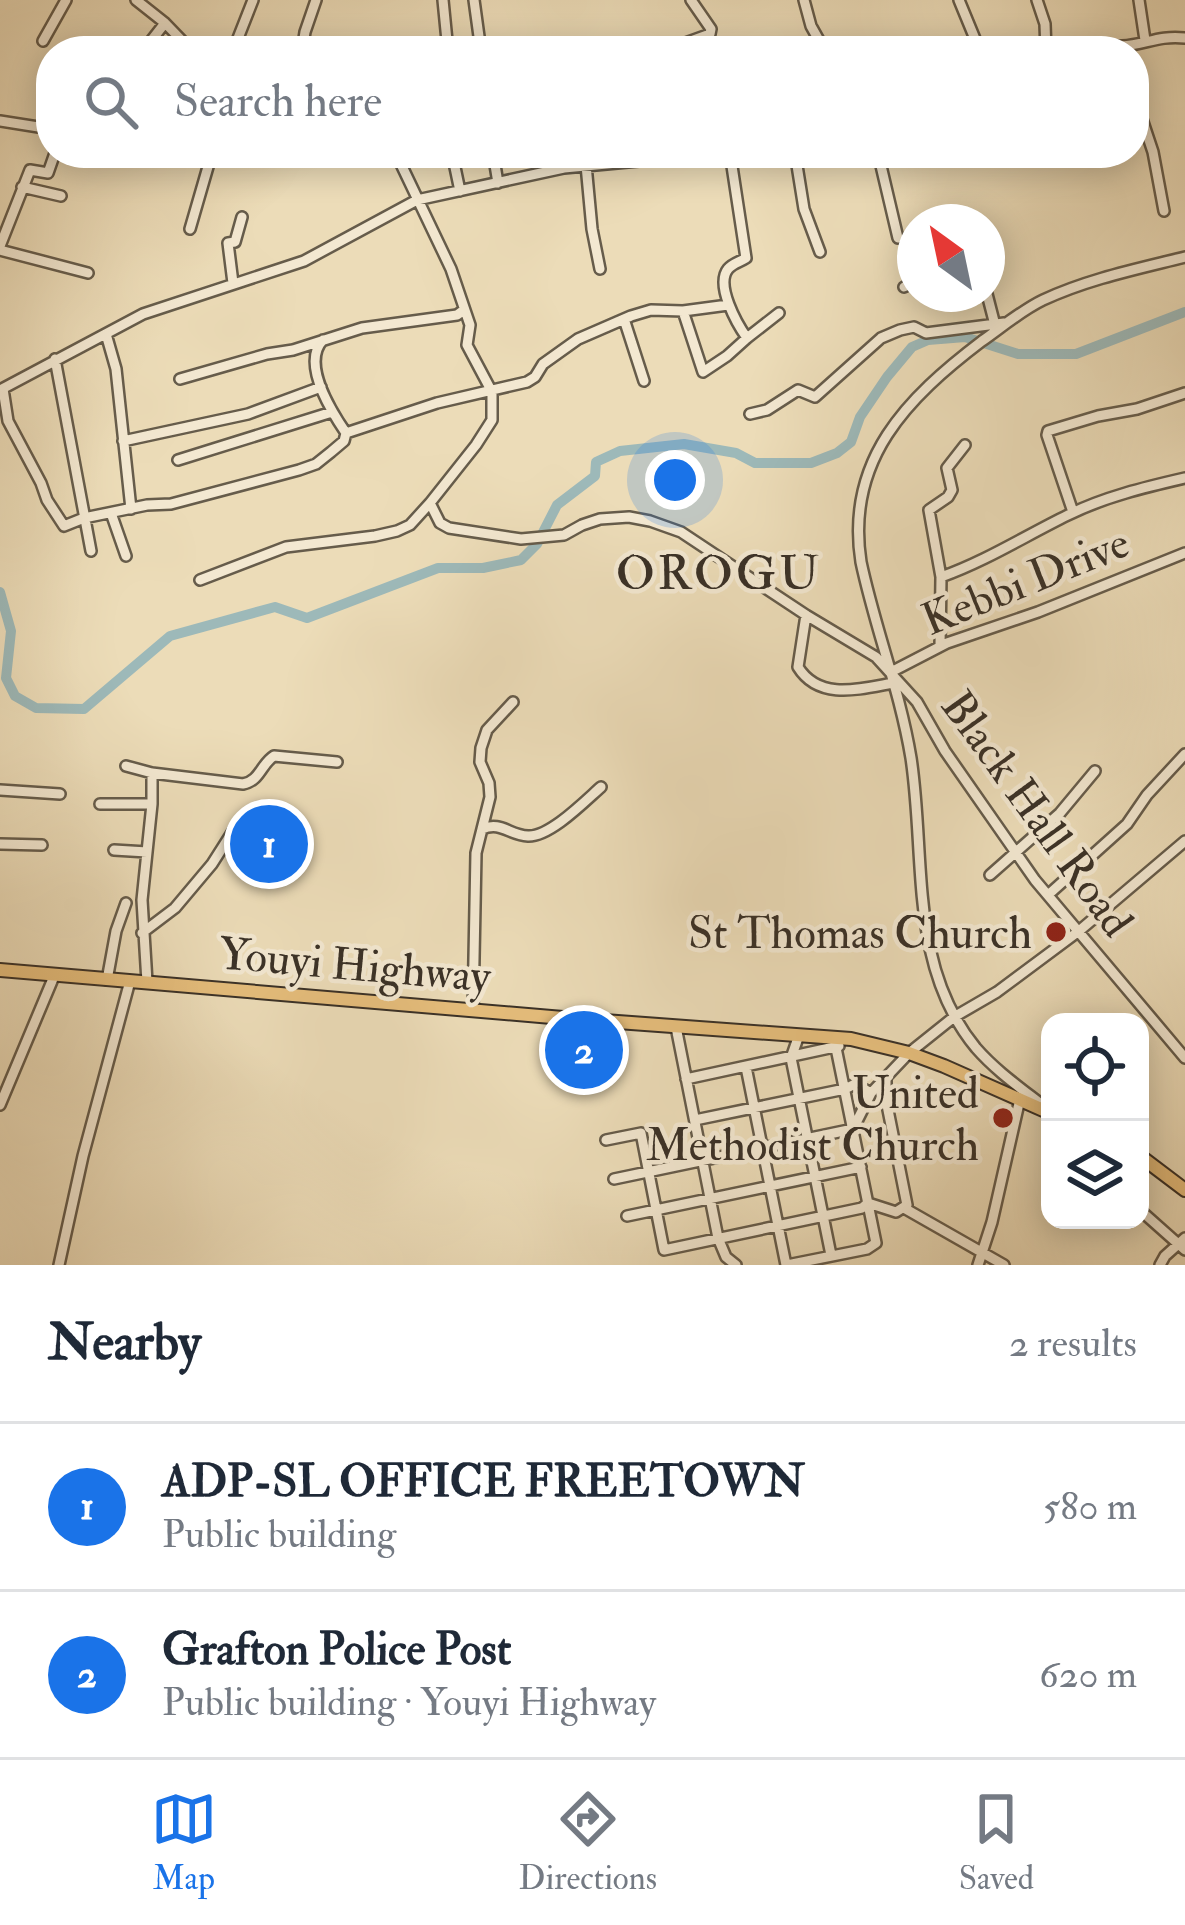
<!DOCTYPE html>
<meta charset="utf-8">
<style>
:root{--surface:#fff;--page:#f2f2f3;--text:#1f2937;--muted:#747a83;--line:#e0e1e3;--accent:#1a73e8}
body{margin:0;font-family:"IM FELL Double Pica",serif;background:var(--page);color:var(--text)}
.controls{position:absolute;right:36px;bottom:36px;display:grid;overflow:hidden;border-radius:24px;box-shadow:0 6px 30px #0003}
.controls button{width:108px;height:108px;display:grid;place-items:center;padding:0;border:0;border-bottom:3px solid var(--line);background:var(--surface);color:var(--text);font:60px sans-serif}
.compass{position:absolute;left:897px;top:204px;width:108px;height:108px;border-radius:50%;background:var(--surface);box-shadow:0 6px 30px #0003;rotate:327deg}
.you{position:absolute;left:675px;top:480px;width:42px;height:42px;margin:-30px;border:9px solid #fff;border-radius:50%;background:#1a73e8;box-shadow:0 0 0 18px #1a73e833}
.badge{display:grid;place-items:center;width:78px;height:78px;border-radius:50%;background:var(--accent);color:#fff;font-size:39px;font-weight:700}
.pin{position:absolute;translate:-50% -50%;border:6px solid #fff;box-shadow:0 3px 12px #0006}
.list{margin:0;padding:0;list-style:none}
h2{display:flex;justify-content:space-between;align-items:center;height:156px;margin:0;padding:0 48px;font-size:51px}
h2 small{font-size:39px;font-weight:400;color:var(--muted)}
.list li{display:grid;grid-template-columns:78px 1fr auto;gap:36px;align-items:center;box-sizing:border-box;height:168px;padding:0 48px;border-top:3px solid var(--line)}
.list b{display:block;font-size:45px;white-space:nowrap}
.list p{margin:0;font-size:39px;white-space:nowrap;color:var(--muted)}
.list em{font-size:39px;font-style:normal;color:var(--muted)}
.icon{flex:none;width:66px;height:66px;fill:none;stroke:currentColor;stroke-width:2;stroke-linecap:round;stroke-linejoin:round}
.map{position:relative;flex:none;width:1185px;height:1265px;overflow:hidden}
.search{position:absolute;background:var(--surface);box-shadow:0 6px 30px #0003;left:36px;right:36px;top:36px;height:132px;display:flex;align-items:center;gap:30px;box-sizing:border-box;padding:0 42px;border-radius:48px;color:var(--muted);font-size:45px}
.sheet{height:492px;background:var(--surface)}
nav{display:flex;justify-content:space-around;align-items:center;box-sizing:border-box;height:168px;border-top:3px solid var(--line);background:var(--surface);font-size:33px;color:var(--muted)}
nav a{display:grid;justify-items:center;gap:6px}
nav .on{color:var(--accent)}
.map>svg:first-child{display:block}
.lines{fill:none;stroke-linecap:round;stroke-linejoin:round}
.river{stroke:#9db9b9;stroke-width:10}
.minor-casing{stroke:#665c4b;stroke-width:14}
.major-casing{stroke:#3a3127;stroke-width:16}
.minor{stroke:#f3e8d1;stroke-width:9}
.major{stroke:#e6be7c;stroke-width:12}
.poi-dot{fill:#8f2418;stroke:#f3e8d1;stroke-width:4.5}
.labels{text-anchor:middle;stroke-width:9;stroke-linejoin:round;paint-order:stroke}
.street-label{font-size:45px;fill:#3a3127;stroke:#f3e8d1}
.poi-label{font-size:45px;fill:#3a3127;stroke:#f3e8d1;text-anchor:end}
.neighbourhood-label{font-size:48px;letter-spacing:3px;fill:#3a3127;stroke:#f3e8d1}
</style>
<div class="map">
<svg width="1185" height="1265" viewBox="0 0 1185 1265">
<rect width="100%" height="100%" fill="#ecdcb8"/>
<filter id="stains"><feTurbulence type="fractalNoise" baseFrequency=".00167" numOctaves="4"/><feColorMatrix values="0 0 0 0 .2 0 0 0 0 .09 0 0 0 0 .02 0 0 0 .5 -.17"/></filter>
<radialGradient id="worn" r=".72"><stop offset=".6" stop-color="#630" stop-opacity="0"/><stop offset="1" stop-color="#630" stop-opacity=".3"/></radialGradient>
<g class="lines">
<path class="river" d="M0 592 11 631 6 678 15 696 36 708 84 709 170 636 275 607 307 618 438 568H483L521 560 537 544 557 505 595 476 596 462 620 451 684 444 736 453 755 463H811L837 453 851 442 860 417 887 377 912 347 928 340 965 337 1018 354H1076L1185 312"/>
<defs>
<path id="minor" d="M136 0 165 23 192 51
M443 0 448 51
M474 0 481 51
M804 0 811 26 825 51
M959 0 980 51
M1037 0 1045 24 1046 51
M1139 0 1145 40
M43 41 66 0
M143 51 165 23
M233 51 253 0
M302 51 305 32 316 0
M663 51 710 34 711 29 691 0
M1079 51C1096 47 1106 47 1122 46 1145 45 1158 35 1185 38
M1134 95 1153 152 1164 211
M0 121 51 129
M392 153 399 160 451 269 470 325 467 345 492 392V420L476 445 430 503 440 523 449 528 521 539 564 535 582 525 600 519 629 517 650 521 681 532 806 615 876 657 917 702 945 751 1035 880 1185 1058
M452 153 460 191
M493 153 498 183
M730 153 746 258C740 262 733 263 728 269 715 285 737 324 747 338L779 313
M795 153 804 209 820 252
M878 153 898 238
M586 165 592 229 600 269
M22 187 61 196
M190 229 212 153
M0 246 30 170 48 173 55 153
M0 250 88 273
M233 283 228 243 235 242 242 217
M904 287 915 282
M987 294 995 325
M683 311 703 372 727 356 747 338
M624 319 644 381
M106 334 116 369 131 509H127
M55 359 91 551
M180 379 267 354 293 350 362 328 457 315 464 310
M3 389 8 421 41 483 47 500 64 526 84 518 147 505 171 504 299 470 316 464 331 452 344 441 346 433C331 411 301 363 323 340
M0 390 143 314 304 261 417 200 564 168 639 161 667 153
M750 414 767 410 798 390 815 397 881 338 900 330 914 327 926 333 1004 323
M346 433 437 403 527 382 535 377 543 364 578 339 631 316 651 310 683 311 728 305
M123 441 248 414 321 387
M178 460 332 412
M1073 512 1047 435 1048 431 1098 416 1137 409 1185 393
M111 513 126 556
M941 577C986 561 1025 536 1068 515 1104 497 1146 487 1185 478
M200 580 286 547 375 536 397 531 410 525 430 503
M806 615 798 667C819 701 860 689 893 683
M940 646 941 577 929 510 948 497 952 490 947 468 965 445
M891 672 947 643 1038 612 1185 553
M126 766 152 773 243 784C260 781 261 764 274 756L337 762
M0 790 60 794
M100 804H152
M482 829C501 821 509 835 528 836 550 837 585 801 601 787
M0 844 42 845
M114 850 147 852
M990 875 1060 813 1095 771
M1048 895 1127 824 1147 795 1185 754
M142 933 175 908 212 864 235 828
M107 980 116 931 126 903
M147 982 142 900 152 804V773
M473 1010 476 853 490 797 489 783 480 762 481 748 487 730 513 702
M676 1027 718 1238 726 1257 736 1265
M799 1035 791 1058 831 1255
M746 1067 786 1265
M686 1079 839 1046
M0 1105 55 974
M1046 1108C1022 1089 996 1071 976 1048 908 966 926 856 911 758 900 691 875 628 861 562 845 460 907 398 982 341 1002 327 1022 310 1043 300 1088 279 1137 269 1185 257
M695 1120 845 1089 855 1084 871 1093
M606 1140 641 1133 664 1250 862 1208 868 1203 896 1212 907 1205 886 1100V1080
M614 1179 853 1129 871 1093 909 1053 954 1017 997 992 1079 931 1185 841
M904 1208 1004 1265
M1140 1210 1185 1250
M627 1216 861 1167
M59 1265 83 1156 130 981
M787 1265 867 1249 876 1243 836 1048
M978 1265 992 1222 1020 1099
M1160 1265 1165 1256 1185 1238"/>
<path id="major" d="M0 970 563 1018 851 1039 909 1053 944 1066 1050 1113
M1140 1156 1185 1190"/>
</defs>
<use href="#minor" class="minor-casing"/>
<use href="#major" class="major-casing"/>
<use href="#minor" class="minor"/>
<use href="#major" class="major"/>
</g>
<g class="poi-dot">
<circle cx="1056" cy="932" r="12"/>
<circle cx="1003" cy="1118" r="12"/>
</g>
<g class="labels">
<g class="street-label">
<text transform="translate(1025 580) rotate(-22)" y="16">Kebbi Drive</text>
<text transform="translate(1038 813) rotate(54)" y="16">Black Hall Road</text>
<text transform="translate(355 964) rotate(5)" y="16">Youyi Highway</text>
</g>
<g class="poi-label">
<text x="1032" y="948">St Thomas Church</text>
<text x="979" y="1108">United<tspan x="979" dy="52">Methodist Church</tspan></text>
</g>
<g class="neighbourhood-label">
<text x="719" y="589">OROGU</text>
</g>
</g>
<rect width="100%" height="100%" filter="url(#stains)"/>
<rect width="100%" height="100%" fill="url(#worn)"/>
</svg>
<div class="controls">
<button><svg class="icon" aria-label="locate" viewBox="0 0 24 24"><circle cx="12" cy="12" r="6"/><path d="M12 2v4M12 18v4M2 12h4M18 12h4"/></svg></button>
<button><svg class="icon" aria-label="layers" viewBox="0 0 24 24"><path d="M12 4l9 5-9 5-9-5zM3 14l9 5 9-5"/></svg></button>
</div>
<svg class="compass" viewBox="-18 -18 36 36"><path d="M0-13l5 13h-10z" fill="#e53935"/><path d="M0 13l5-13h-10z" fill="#747a83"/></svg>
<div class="you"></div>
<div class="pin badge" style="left:269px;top:844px">1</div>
<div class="pin badge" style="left:584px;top:1050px">2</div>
<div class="search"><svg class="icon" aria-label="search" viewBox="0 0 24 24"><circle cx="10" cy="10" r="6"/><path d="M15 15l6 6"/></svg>Search here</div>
</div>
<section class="sheet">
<h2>Nearby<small>2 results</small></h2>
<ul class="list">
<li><span class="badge">1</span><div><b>ADP-SL OFFICE FREETOWN</b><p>Public building</p></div><em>580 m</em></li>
<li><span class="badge">2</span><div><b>Grafton Police Post</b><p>Public building · Youyi Highway</p></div><em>620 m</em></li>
</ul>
</section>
<nav>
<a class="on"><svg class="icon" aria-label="map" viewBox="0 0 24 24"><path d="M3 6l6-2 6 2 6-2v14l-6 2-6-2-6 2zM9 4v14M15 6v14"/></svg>Map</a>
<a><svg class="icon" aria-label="directions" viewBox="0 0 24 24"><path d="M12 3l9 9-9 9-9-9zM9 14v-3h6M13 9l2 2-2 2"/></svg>Directions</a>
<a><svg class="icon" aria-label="saved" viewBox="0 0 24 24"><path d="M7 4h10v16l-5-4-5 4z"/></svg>Saved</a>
</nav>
